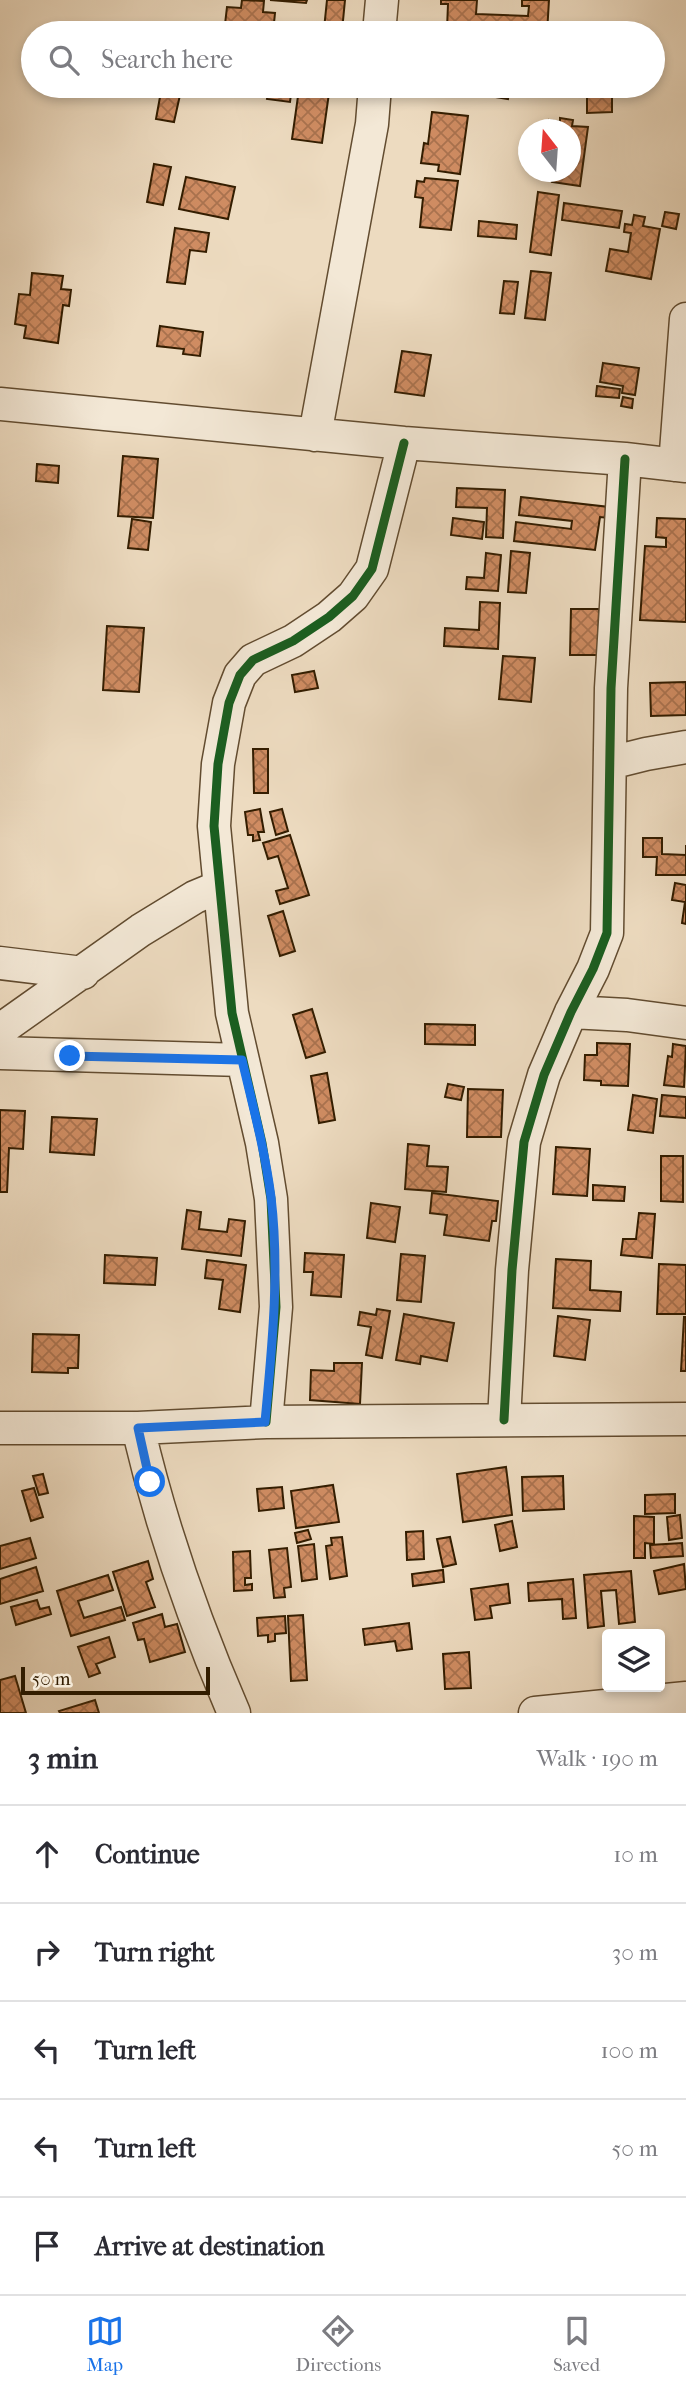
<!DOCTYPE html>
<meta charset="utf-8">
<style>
:root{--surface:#fff;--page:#f2f2f3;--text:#2b2b33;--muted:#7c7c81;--line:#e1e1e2;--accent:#1a73e8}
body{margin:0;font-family:"IM FELL French Canon",serif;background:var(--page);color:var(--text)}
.controls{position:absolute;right:21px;bottom:21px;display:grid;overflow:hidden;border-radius:7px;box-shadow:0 4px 10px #0003}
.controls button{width:63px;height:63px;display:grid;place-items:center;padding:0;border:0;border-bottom:2px solid var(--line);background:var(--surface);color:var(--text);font:35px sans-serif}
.compass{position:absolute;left:518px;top:119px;width:63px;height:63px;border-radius:50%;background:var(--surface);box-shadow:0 4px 10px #0003;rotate:343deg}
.scale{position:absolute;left:21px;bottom:18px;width:189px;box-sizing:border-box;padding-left:7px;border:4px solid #331d00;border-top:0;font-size:19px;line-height:24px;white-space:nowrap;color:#331d00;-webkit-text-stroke:5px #f3e8d6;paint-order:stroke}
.stop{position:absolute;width:21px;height:21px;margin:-16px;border:5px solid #1a73e8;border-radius:50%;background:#fff}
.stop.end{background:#1a73e8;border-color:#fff;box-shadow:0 2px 7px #0008}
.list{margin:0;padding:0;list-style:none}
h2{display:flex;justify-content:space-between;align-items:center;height:91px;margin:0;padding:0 28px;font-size:30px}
h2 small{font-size:23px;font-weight:400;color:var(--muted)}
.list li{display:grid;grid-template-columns:46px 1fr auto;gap:21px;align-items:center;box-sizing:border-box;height:98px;padding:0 28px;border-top:2px solid var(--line)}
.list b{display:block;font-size:26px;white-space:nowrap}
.list em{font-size:23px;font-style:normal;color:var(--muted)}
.icon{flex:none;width:38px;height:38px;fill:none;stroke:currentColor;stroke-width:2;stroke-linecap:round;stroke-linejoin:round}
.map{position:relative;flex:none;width:686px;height:1713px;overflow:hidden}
.search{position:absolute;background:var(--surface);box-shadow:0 4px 10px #0003;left:21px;right:21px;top:21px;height:77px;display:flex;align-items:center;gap:18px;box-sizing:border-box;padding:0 24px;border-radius:38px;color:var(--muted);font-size:26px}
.sheet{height:581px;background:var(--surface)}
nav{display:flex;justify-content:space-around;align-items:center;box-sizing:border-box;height:98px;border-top:2px solid var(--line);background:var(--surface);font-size:19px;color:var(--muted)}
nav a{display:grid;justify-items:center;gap:4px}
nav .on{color:var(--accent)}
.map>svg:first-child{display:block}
.building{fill:url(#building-cross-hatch);stroke:#331d00;stroke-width:2}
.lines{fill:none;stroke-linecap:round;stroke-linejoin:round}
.minor-casing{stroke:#624c30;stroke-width:35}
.minor{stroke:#f3e8d6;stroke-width:32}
.cycleway-casing{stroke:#f3e8d6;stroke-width:13}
.cycleway{stroke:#1b5e20;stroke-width:9}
.route{stroke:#1a73e8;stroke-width:9}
</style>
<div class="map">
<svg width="686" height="1713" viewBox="0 0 686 1713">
<defs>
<pattern id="building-cross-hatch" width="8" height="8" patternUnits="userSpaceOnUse" patternTransform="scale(1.75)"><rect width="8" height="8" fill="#cf8c62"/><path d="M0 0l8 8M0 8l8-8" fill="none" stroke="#a9724e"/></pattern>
</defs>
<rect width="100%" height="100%" fill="#eddbc0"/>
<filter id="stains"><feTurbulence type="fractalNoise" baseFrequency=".00286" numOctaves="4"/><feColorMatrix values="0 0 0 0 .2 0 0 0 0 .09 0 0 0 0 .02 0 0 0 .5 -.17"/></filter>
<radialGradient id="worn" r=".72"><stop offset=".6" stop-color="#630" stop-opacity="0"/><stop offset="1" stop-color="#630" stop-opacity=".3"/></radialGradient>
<path class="building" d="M242 0 264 1 263 12 275 13 273 33 261 31V33H224L227 7 241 8Z
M270 0H307L306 3Z
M327 0H345L342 31 324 29Z
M441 0H477L476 14 528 16 529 6H522V0H549L547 33 447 29 448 4H441Z
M565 22 594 25 592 33H563Z
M162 86H182L174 122 156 119Z
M255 86H264L263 95 254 94Z
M269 86 292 87 290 102 267 99Z
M436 86H470L469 94 435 90Z
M491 86H510L508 99 489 96Z
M587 86H612V112L587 113Z
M299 89 329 93 322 143 292 139Z
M432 112 468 116 460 174 438 171 439 165 421 163 424 143 428 144Z
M560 118 573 120 572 126 588 127 580 186 552 182 554 172H570V130H547L549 120 560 122Z
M154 164 171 167 163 205 147 202Z
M186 177 235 187 228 219 179 209Z
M425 178 458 181 451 230 420 227 423 198 415 197 417 181 424 182Z
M538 192 559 195 551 255 530 252Z
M564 203 622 211 619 228 562 220Z
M665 212 679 214 676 229 662 226Z
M634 215 645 217 643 226 660 229 651 279 606 271 610 249 628 252 631 233 624 232 625 224 632 225Z
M479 221 517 225 516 239 478 236Z
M175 228 209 233 206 252 190 250 185 284 167 282Z
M531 271 551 273 545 320 525 318Z
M32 273 63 276 61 289 71 290 69 306 63 305 58 343 24 338 26 326 15 324 19 294 30 295Z
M504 281 518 282 514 314 500 313Z
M160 326 203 332 200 356 183 354 184 349 157 346Z
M402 351 431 355 424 396 395 392Z
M603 363 639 368 635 395 622 393 623 386 600 382Z
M597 386 620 389 619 398 596 396Z
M623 397 633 399 632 408 621 406Z
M123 456 158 459 153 518 118 516Z
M37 464 59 466 58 483 36 481Z
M457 488 505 490 503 538 486 537 487 508 456 507Z
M521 497 609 507 608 518 600 517 595 550 514 541 516 522 571 529 572 521 519 515Z
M453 518 484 522 482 539 451 535Z
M657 518 686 519V622L640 620 645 546 666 547V538L656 537Z
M132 519 151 522 148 550 128 548Z
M511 551 530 553 526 593 508 592Z
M486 553 501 555 498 591 466 589 467 577 484 578Z
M480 602 500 603 498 649 444 646 445 628 479 630Z
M571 609H599L598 655H570Z
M107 626 144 628 139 692 103 690Z
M503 656 535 658 531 702 499 699Z
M314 671 318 688 295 692 292 675Z
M686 682V715L651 716 650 683Z
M253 749H268V793H254Z
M260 809 264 832H258L260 840 253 841V835H248L245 812Z
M282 809 288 831 276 835 270 812Z
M290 835 309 895 280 904 276 891 288 888 278 856 268 859 263 843Z
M643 838H662V854L686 855V845V875H656L657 857H643Z
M675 883 686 885V924L682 923 685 902 672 900Z
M283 911 295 951 280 956 268 916Z
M312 1009 325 1052 306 1058 293 1015Z
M425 1024 475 1025V1045L425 1044Z
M597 1043 630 1044 628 1086 601 1085V1081L584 1080 585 1055H597Z
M673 1044 686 1046 684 1087 664 1085 668 1056 672 1057Z
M327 1073 335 1120 319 1123 311 1076Z
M448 1084 464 1087 461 1100 445 1097Z
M468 1089 503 1090 501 1137H467Z
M633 1095 657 1099 653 1133 628 1130Z
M662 1095 686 1097V1118L660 1116Z
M0 1110 25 1111 23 1149 9 1148 7 1192H0Z
M52 1117 97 1119 94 1155 50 1152Z
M408 1144 429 1146 427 1166 448 1167 446 1192 405 1189Z
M556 1147 590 1149 587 1196 553 1194Z
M661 1156H683V1202L661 1201Z
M593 1185 625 1187 624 1201 593 1200Z
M432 1193 498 1201 496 1221H492L489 1241 444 1235 447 1215 430 1213Z
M371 1203 400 1207 395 1242 367 1238Z
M187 1210 201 1212 199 1229 227 1232 229 1219 245 1221 241 1256 182 1249Z
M639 1213 655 1214 652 1258 621 1255 623 1239H636Z
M305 1253 344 1255 341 1297 311 1295 313 1272H304Z
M401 1254 425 1256 421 1302 397 1300Z
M105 1255 157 1258 155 1285 104 1283Z
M556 1259 591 1261 590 1290 621 1292 620 1311 553 1308Z
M207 1260 246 1265 240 1312 219 1309 223 1280 205 1278Z
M659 1264 686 1265V1314H657Z
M377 1309 390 1311 382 1358 366 1355 371 1327 358 1325 360 1312 376 1315Z
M404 1314 454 1323 447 1361 421 1356 420 1364 396 1360Z
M558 1316 590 1320 585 1360 554 1356Z
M684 1317H686V1371H681Z
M33 1334 79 1335 78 1368H68V1373L32 1372Z
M334 1363H362L360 1404 310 1400 311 1370 334 1371Z
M506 1467 512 1515 463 1522 457 1474Z
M43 1474 48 1493 39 1495 33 1476Z
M563 1476 564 1509 523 1511 522 1477Z
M333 1485 339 1522 296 1528 291 1491Z
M282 1487 284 1508 259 1511 257 1489Z
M34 1488 43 1517 31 1521 22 1491Z
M675 1494V1513L645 1514V1495Z
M680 1515 682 1538 669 1540 667 1517Z
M634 1516 654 1517V1544L645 1543V1558H634Z
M512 1521 517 1547 500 1551 495 1525Z
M308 1530 311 1539 297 1543 295 1533Z
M423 1531 424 1559 407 1560 406 1532Z
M342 1537 347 1576 330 1579 326 1546 332 1545 331 1538Z
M450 1537 456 1564 443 1567 437 1539Z
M30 1538 36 1558 0 1569V1546Z
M682 1543 683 1556 651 1558 650 1545Z
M314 1544 317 1579 302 1581 298 1546Z
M287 1548 291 1587 284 1588 285 1597 274 1598 269 1550Z
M250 1551 251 1578H245V1585L252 1584V1590L234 1591 233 1552Z
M148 1561 153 1579 146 1582 155 1607 127 1616 113 1572Z
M684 1564 686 1589 659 1594 654 1571Z
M36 1567 43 1591 0 1604V1579Z
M443 1570 444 1582 413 1586 412 1574Z
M631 1571 635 1622 619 1624 616 1590 601 1591 604 1626 588 1628 584 1575Z
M108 1575 113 1590 78 1601 84 1618 121 1607 125 1620 71 1636 57 1591Z
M573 1579 576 1618 563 1619 562 1599 529 1601 528 1583Z
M508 1584 510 1603 490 1606 492 1618 475 1620 471 1589Z
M37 1600 40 1609 49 1607 51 1614 16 1625 11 1607Z
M162 1614 165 1627 177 1624 185 1652 150 1662 144 1639 138 1640 133 1623Z
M303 1615 307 1680 291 1681 288 1616Z
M285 1616 286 1633 275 1634V1641L268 1642V1635L258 1636 257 1618Z
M409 1623 412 1649 397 1651 395 1641 365 1645 363 1629Z
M109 1637 115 1657 96 1664 100 1673 89 1677 78 1647Z
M469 1652 471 1688 445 1689 443 1654Z
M15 1676 26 1713H0V1680Z
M95 1700 99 1713H60L59 1711Z"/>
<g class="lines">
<defs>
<path id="minor" d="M379 33 382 0
M0 404 404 443 625 459 686 466
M315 435 372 124 375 86
M675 465 686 319
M610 763 646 754 686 747
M0 963 83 973
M571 1012 627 1015 686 1023
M0 1030 141 930 195 897 219 887
M0 1053 242 1060
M504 1420 512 1270 524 1142 544 1075 571 1012 593 969 607 933 611 688 625 459
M266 1422 276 1307 271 1199 262 1143 232 1013 214 826 218 764 229 703 240 675 253 660 293 641 329 617 353 596 372 569 404 443
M0 1428H138L266 1422 686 1419
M138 1428C161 1526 194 1621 234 1713
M535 1713 686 1698"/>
</defs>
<use href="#minor" class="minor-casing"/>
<use href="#minor" class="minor"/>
<defs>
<path id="cycleway" d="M504 1420 512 1270 524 1142 544 1075 571 1012 593 969 607 933 611 688 625 459
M266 1422 276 1307 271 1199 262 1143 232 1013 214 826 218 764 229 703 240 675 253 660 293 641 329 617 353 596 372 569 404 443"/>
</defs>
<use href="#cycleway" class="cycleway-casing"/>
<use href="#cycleway" class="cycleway"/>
</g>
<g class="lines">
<path class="route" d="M70 1056 242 1060C253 1106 265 1151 271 1197 280 1272 272 1347 265 1422L138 1428 150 1482"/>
</g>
<rect width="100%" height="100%" filter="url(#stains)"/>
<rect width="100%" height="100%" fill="url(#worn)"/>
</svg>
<div class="controls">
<button><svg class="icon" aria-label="layers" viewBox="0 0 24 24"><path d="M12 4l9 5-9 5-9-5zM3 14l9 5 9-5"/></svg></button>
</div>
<svg class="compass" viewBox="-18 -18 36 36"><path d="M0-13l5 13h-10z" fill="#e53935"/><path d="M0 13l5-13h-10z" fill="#7c7c81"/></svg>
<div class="scale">50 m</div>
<div class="stop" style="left:150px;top:1482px"></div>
<div class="stop end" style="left:70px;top:1056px"></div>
<div class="search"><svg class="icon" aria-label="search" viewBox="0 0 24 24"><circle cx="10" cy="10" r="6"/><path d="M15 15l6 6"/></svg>Search here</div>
</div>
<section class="sheet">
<h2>3 min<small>Walk · 190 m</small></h2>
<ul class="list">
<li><svg class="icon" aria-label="ahead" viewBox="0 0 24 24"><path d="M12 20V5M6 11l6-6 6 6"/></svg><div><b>Continue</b></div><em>10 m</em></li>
<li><svg class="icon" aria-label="right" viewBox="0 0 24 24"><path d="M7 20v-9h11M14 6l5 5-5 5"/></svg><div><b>Turn right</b></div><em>30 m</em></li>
<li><svg class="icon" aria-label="left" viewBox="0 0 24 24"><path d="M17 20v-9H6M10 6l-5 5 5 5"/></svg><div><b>Turn left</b></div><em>100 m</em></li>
<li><svg class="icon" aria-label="left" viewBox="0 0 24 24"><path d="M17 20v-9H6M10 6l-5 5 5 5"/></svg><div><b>Turn left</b></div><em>50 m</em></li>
<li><svg class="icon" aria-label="arrive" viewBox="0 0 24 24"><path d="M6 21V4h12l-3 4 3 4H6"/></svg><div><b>Arrive at destination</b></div></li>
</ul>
</section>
<nav>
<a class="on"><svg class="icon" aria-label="map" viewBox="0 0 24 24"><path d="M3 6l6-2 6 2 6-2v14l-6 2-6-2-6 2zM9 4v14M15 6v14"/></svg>Map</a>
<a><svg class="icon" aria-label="directions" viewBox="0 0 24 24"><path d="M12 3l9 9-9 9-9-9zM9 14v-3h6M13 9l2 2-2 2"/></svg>Directions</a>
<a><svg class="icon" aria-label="saved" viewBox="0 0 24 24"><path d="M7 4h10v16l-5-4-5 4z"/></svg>Saved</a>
</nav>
